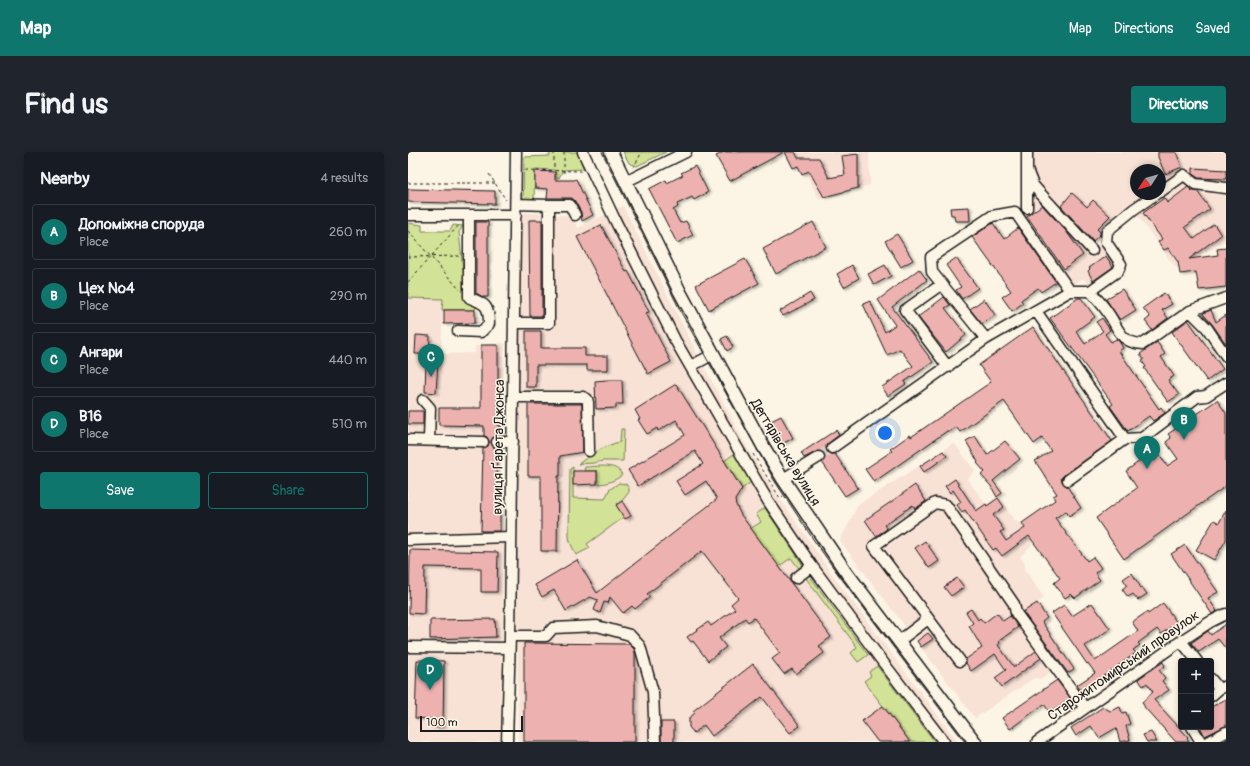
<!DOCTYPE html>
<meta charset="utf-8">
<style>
:root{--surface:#171b24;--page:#20242c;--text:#f1f3f6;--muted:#9ea1a6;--line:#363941;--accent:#0f766e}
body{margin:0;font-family:Pangolin,sans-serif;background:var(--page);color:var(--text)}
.controls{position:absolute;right:12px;bottom:12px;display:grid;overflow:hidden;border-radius:4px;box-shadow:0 2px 6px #0003}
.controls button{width:36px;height:36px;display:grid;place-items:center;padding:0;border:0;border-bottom:1px solid var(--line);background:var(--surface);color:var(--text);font:20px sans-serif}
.compass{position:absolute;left:722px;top:12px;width:36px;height:36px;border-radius:50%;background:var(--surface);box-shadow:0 2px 6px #0003;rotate:234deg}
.scale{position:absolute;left:12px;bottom:10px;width:103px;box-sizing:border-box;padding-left:4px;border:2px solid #1c1c1c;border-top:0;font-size:11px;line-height:14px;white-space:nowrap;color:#1c1c1c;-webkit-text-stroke:3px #fcf5e5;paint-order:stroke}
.you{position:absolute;left:477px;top:281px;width:14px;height:14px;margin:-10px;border:3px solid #fff;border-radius:50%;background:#1a73e8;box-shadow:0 0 0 6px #1a73e833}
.badge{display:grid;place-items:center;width:26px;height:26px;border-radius:50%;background:var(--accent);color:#fff;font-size:13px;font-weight:700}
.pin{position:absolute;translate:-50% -33px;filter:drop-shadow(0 1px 2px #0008)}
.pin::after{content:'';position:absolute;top:21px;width:14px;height:12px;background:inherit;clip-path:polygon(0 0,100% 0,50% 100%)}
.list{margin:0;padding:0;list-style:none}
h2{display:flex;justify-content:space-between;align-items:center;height:52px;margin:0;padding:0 16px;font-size:17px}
h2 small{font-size:13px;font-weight:400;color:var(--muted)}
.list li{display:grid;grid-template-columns:26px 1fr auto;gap:12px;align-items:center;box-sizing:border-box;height:56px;margin:0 8px 8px;padding:0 8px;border:1px solid var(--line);border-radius:4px}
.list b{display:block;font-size:15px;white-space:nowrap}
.list p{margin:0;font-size:13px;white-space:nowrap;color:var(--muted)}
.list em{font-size:13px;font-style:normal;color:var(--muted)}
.actions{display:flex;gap:8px;padding:12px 16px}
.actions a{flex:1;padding:9px 0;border:1px solid var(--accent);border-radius:4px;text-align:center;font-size:14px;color:var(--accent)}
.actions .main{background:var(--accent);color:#fff}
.map{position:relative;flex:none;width:818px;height:590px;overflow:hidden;border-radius:4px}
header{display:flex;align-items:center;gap:24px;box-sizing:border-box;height:56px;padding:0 20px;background:var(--accent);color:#fff}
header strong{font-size:19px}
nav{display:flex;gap:22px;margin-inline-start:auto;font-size:14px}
.intro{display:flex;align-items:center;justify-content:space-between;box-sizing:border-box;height:96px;padding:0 24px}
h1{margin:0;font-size:28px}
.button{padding:10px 18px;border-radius:4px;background:var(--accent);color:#fff;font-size:14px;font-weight:700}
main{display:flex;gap:24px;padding:0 24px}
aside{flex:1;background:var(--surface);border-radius:4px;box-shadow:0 2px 6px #0003}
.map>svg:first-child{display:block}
.built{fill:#f8e1d5;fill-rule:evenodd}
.green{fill:#d2e296;stroke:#777f59}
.building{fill:#edb2b0;stroke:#1c1c1c;filter:url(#shadow)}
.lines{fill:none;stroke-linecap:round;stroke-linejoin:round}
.minor-tunnel{stroke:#dad4c7;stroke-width:10;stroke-dasharray:10 5;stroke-linecap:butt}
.minor-casing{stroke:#1c1c1c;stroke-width:13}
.major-casing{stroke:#1c1c1c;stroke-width:15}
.path{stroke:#1c1c1c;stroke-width:1;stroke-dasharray:3 3;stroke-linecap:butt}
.minor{stroke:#fcf5e5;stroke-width:10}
.major{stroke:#fcf5e5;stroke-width:12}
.tram{stroke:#1c1c1c;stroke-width:1}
.labels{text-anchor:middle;stroke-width:3;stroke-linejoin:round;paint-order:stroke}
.street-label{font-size:14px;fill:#1c1c1c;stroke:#fcf5e5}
</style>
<header>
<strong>Map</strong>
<nav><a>Map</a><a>Directions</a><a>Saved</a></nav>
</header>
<div class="intro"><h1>Find us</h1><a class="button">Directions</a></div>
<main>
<aside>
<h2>Nearby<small>4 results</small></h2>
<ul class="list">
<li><span class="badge">A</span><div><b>Допоміжна споруда</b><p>Place</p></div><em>260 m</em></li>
<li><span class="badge">B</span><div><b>Цех №4</b><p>Place</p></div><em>290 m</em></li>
<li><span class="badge">C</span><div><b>Ангари</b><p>Place</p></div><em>440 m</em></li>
<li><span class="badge">D</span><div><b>B16</b><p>Place</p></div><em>510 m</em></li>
</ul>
<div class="actions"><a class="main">Save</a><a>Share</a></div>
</aside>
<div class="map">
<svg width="818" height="590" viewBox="0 0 818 590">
<defs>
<filter id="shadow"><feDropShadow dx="2.5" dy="1.5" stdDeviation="1" flood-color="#0004"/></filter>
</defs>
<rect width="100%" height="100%" fill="#fcf5e5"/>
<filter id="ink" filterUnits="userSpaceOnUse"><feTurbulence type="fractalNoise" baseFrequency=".025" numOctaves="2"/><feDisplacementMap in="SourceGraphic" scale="8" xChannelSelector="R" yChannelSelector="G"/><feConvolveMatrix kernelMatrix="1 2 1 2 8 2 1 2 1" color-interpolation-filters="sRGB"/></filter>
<g filter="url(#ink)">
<path class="built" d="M387 0H461L462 33 411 47Z
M614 0H818V88L809 94 768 116 723 55 684 90 691 92 709 115 682 135 675 126 662 135 615 68ZM728 18H752V42H728Z
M215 54 286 196 340 297 359 328 428 428 550 590H110L109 445 104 443 110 60 163 64 170 76Z
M0 146 35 147 33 202 67 201V194L97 191 92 338V381H96L92 590H0Z
M546 291 567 319 559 327 578 352 590 345 607 369 614 371 626 390 612 405 617 412V418L636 446 614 461 671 541 663 547 644 519 633 527 626 526 567 566 432 389 450 353Z"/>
<path class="green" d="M142 0H169L176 17 155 18 151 26 147 25V18L127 17 126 49H115L116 5 142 4Z
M215 0H258L229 14 221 11Z
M0 71 14 73V79H42L45 73 55 74 51 80 55 118 58 122 69 152 67 158H34L35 147 0 146Z
M213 277H216L215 309H195L186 311 170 312C183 303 196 293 212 290Z
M326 302 343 330 334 337 316 309Z
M165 315V346L197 347 201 338 211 331 218 332 221 336V340L214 349 208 353 216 365 179 392 182 396 168 403 162 390 161 384 162 317Z
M177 315C188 315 209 310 214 323 207 329 198 332 189 332V319H176Z
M357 356 397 416 393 419 383 406 370 415 342 377 353 370 348 362Z
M401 423 460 503 450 510 443 501 449 495 397 425Z
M469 514 527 590H502L456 529 463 524 461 520Z"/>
<path class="building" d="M316 0H376L322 29 308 4Z
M377 0H387L390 6H411L421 26 437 23 434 4 450 2V36L416 45 401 19 394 22 390 14 385 16Z
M750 0H768L774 15 757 22 750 5Z
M287 14 300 40 286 48 284 45 269 52 270 55 265 58 272 71 278 69 285 83 269 91 241 37 258 28 259 31 275 23 273 21Z
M785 16 818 18V27L790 26 785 22Z
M127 19 147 20V28H166L168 27 185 63 174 69 173 60 166 48 164 46H139L140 37 127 36Z
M780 35 784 39V37L789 39 802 57 777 75 786 87 806 72 813 83 781 107 810 103 809 97 818 96V135L791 138 788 120 772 122 770 110 760 96 756 98 750 90 754 87 735 61 756 46 759 51Z
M0 37 87 39V52L0 50Z
M664 41 679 55 685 48 702 64 689 77 692 80V82L685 89 653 54Z
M634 53 658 79 675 103 656 117 619 64Z
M561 55 562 69H547L546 63H543L542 56Z
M121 68H134V164H122Z
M68 70H80V145H75L68 141Z
M405 70 418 95 368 122 355 97Z
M585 71 596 87 610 76 648 130 633 140 630 136 613 148 615 151 604 159 594 145 603 139 564 85Z
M193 73 218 120 220 119 241 160 238 161 263 210 240 222 169 85Z
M489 82 505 108 493 115 477 89Z
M698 104 705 115 685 129 680 119 682 117 681 116Z
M548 106 570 136 554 147 548 138 553 135 538 113Z
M337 107 351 131 301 158 288 133Z
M444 113 451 126 436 135 429 122Z
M477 113 483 124 466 133 460 122Z
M511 117 519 128 484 155 525 210 496 230 498 232 480 244 474 235 505 214 492 197 479 203 455 152 462 149 477 180 487 173 470 148Z
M714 137 728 158 712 168 698 147Z
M402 141 406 148 375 164 372 159Z
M756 141 764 152 754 158 760 166 744 178 737 169 742 165 735 156Z
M536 145 542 153 537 156 558 183 538 200 510 165Z
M670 146H673L687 165 668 179 677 192 695 179 688 170 694 166 702 178 697 182 703 190 708 187 711 189 715 196 711 199 751 257 753 255 757 261 745 269 741 264 720 279 702 254 705 252 642 166Z
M576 147 587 163 574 172 562 157Z
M36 158H67V171L36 172Z
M803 158 808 170 818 163V192L804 172 796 163 795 161Z
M780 168 815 217 799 229 764 180Z
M625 175 704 289 656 323 653 326 655 331 659 334 673 356 661 364 658 359 647 366 679 409 685 405 693 416 687 421 692 428 667 446 663 442 657 446 646 431 652 426 621 384 594 404 588 396 585 398 557 358 554 360 549 353 553 350 545 338 542 341 537 334 547 327 568 359 578 352 579 354 590 346 596 355 585 363 596 378 592 380 598 389 617 376 614 371 647 348 645 344 649 342 627 309 643 299 634 286 626 292 596 249 552 280 548 275 540 281 539 279 466 330 457 317 484 299 482 297 502 283 503 285 583 230 571 213Z
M118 179H133V196H177V204H200V218H179V213H128V235H118Z
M8 183 22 184 21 202H7Z
M319 184 325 195 319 199 313 187Z
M749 190 757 202 753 205 766 224 760 228 771 243 760 250 736 216 738 215 734 209 736 208 732 202Z
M73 193H90V274H93V284L85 285 83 290 85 295 89 296 88 338H92V379H73L75 296 80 294 81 290 79 285 76 284V274L31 273V256H73Z
M18 208 30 209 28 241 17 240Z
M199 228H214L215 252H208V256L188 257 187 229Z
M268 232 334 337 327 348 328 353 333 363 423 485 411 494 416 501 388 522 384 517 376 522 364 507 372 501 346 466 340 470 337 466 311 486 318 495 300 509 285 489 283 490 279 485 300 470 303 474 327 457 323 452 330 446 294 399 239 442 242 445 227 457 224 454 215 461 202 445 200 451 196 450 192 461 186 458 190 448 182 445 158 459 146 438 134 445 127 433 169 408 189 441 309 347 298 329 277 343 268 329 295 312 287 299 230 334 220 318 277 283 268 268 250 279 249 276 239 282 230 268 232 267 227 258Z
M809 248 818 261V334L716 407 688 366 729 336 718 319 736 306 733 303 746 294 759 314 770 307 758 290 763 286 760 282Z
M120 252H174L175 300 152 304V324H150L149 399H133V324H120Z
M0 259H15V272H0Z
M373 264 385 286 374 292 361 270Z
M428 278 431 283 418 293 419 299 422 302H427L450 336 437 344 414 310 417 305 416 301 410 299 396 306 393 301Z
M567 284 579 303 597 289 612 307 585 329 594 341 589 345 583 334 573 323 577 320 569 311 570 310 558 289Z
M535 299 539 304 516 320 512 314Z
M165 319H189V332L165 333Z
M507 333 518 349 507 357 505 353 476 373 479 377 468 384 457 368Z
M214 349 223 364 217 367 208 353Z
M818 358V388L806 408 788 398 806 368 811 371Z
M517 389 531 409 521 416 507 396Z
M777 393 810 440 800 446 809 459 804 462 763 402Z
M2 398 90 400 89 440H73V416L17 415 16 462 1 461Z
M724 421 733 436 734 435 739 442 730 448 725 442 720 445 714 437 719 433 715 427Z
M549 426 556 435 543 444 536 435Z
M629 451 639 466 634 470 666 517 660 521 615 460Z
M684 451 702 477 677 494 687 509 730 479 724 470 739 460 740 462 755 451 769 471 753 482 749 477 730 491 732 493 725 498 728 501 673 540 669 533 687 521 680 511 679 512 644 461 656 453 664 464Z
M563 457 570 468 572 466 576 471 589 461 595 469 602 464 610 475 591 489 592 491 590 493 606 515 628 499 633 506 594 535 587 526 598 518 587 502 563 519 558 511V507L574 496 561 474 565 471 558 460Z
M87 467 88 485 22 487V468Z
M818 472V497L810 487 791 500 783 491 800 479 803 483Z
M520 481 525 487 513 495 509 489Z
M116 491 221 492 226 497 227 501V590H116Z
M9 508 36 509 35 575H23V567L7 566Z
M755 510 757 514 751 518 757 526 754 529 761 538 746 548 780 585 779 586 782 590H768L737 556 734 550 745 540 739 531 735 534 730 527Z
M345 512 392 574 382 581 354 545 304 584 296 573 286 581 281 575V566L287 561 285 559Z
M649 528 663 547 642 561 636 552 602 577 594 566Z
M818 547V574L797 584 792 575H803V555Z
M475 554 502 590H470L454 569Z
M695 555 702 559 712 555 714 561 718 560 722 572 718 574 722 588 712 590 708 576 691 586 683 574 668 584 663 576Z
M253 570H266V590H253Z
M743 580 749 590H739L735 583Z"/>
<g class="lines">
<path class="minor-tunnel" d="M411 305 424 296"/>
<defs>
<path id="minor" d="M175 0 207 68 267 188 360 349 404 414 471 505 536 590
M619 0V56
M619 18 625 33 632 41 684 98
M217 30 278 0
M752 40 776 23 787 32 818 36
M141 53H162L167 63
M0 63H108
M534 132 497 158 540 215
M682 139 710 119 713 112 698 90 699 79 726 57 748 42
M628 159 717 287
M782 159 799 176 818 204
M106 171H141V53L108 52
M50 179 73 180 81 172C81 154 78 152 62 146L61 145V64
M578 187 524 120 523 105 584 64 607 60 662 139
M283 214 304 203
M105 245H175L179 247 180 250 181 299
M15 248 22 256 21 288
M0 288 75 290
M89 290H105
M424 296 578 187 662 139H682C688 146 695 153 700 161 711 176 711 191 735 192L782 159 818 146
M375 327 411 305
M660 328 717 287 734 286 789 245 798 244 818 231
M0 388 103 385
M388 426 404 414
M102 484H138L145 476 189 474 222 483 232 494 245 540 247 590
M491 489 520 467
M773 489 789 509
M0 495 101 496
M552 509 466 394 527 351 538 353 606 452 608 461 677 556
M803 527 811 537
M803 544 811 537 818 534
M784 575 793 590
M99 590 102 484 108 0
M629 590 773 489 802 470 818 462
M800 590 818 580"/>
<path id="major" d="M203 0 272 140 355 294 375 327 436 417 567 590"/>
</defs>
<use href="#minor" class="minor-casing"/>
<use href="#major" class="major-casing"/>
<path class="path" d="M146 0V18
M156 0V24
M225 16 234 0
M117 18 173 19
M81 22 98 48
M0 31H87
M0 79 52 138
M0 105 51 104
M0 130 52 72
M345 302 372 346 375 344"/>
<use href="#minor" class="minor"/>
<use href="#major" class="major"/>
<path class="tram" d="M194 0 274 162 366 328 407 390 430 422 557 590"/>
</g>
</g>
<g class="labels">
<g class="street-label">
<text transform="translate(90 295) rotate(-89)" y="5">вулиця Ґарета Джонса</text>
<text transform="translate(378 300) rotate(59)" y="5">Дегтярівська вулиця</text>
<text transform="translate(715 513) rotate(-35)" y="5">Старожитомирський провулок</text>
</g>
</g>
</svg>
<div class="controls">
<button>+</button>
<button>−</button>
</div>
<svg class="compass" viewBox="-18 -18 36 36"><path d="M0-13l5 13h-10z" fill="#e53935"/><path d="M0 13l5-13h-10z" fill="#9ea1a6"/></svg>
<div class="scale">100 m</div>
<div class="you"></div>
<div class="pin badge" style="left:739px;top:317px">A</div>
<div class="pin badge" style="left:776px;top:288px">B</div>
<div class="pin badge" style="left:23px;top:225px">C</div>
<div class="pin badge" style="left:22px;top:538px">D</div>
</div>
</main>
